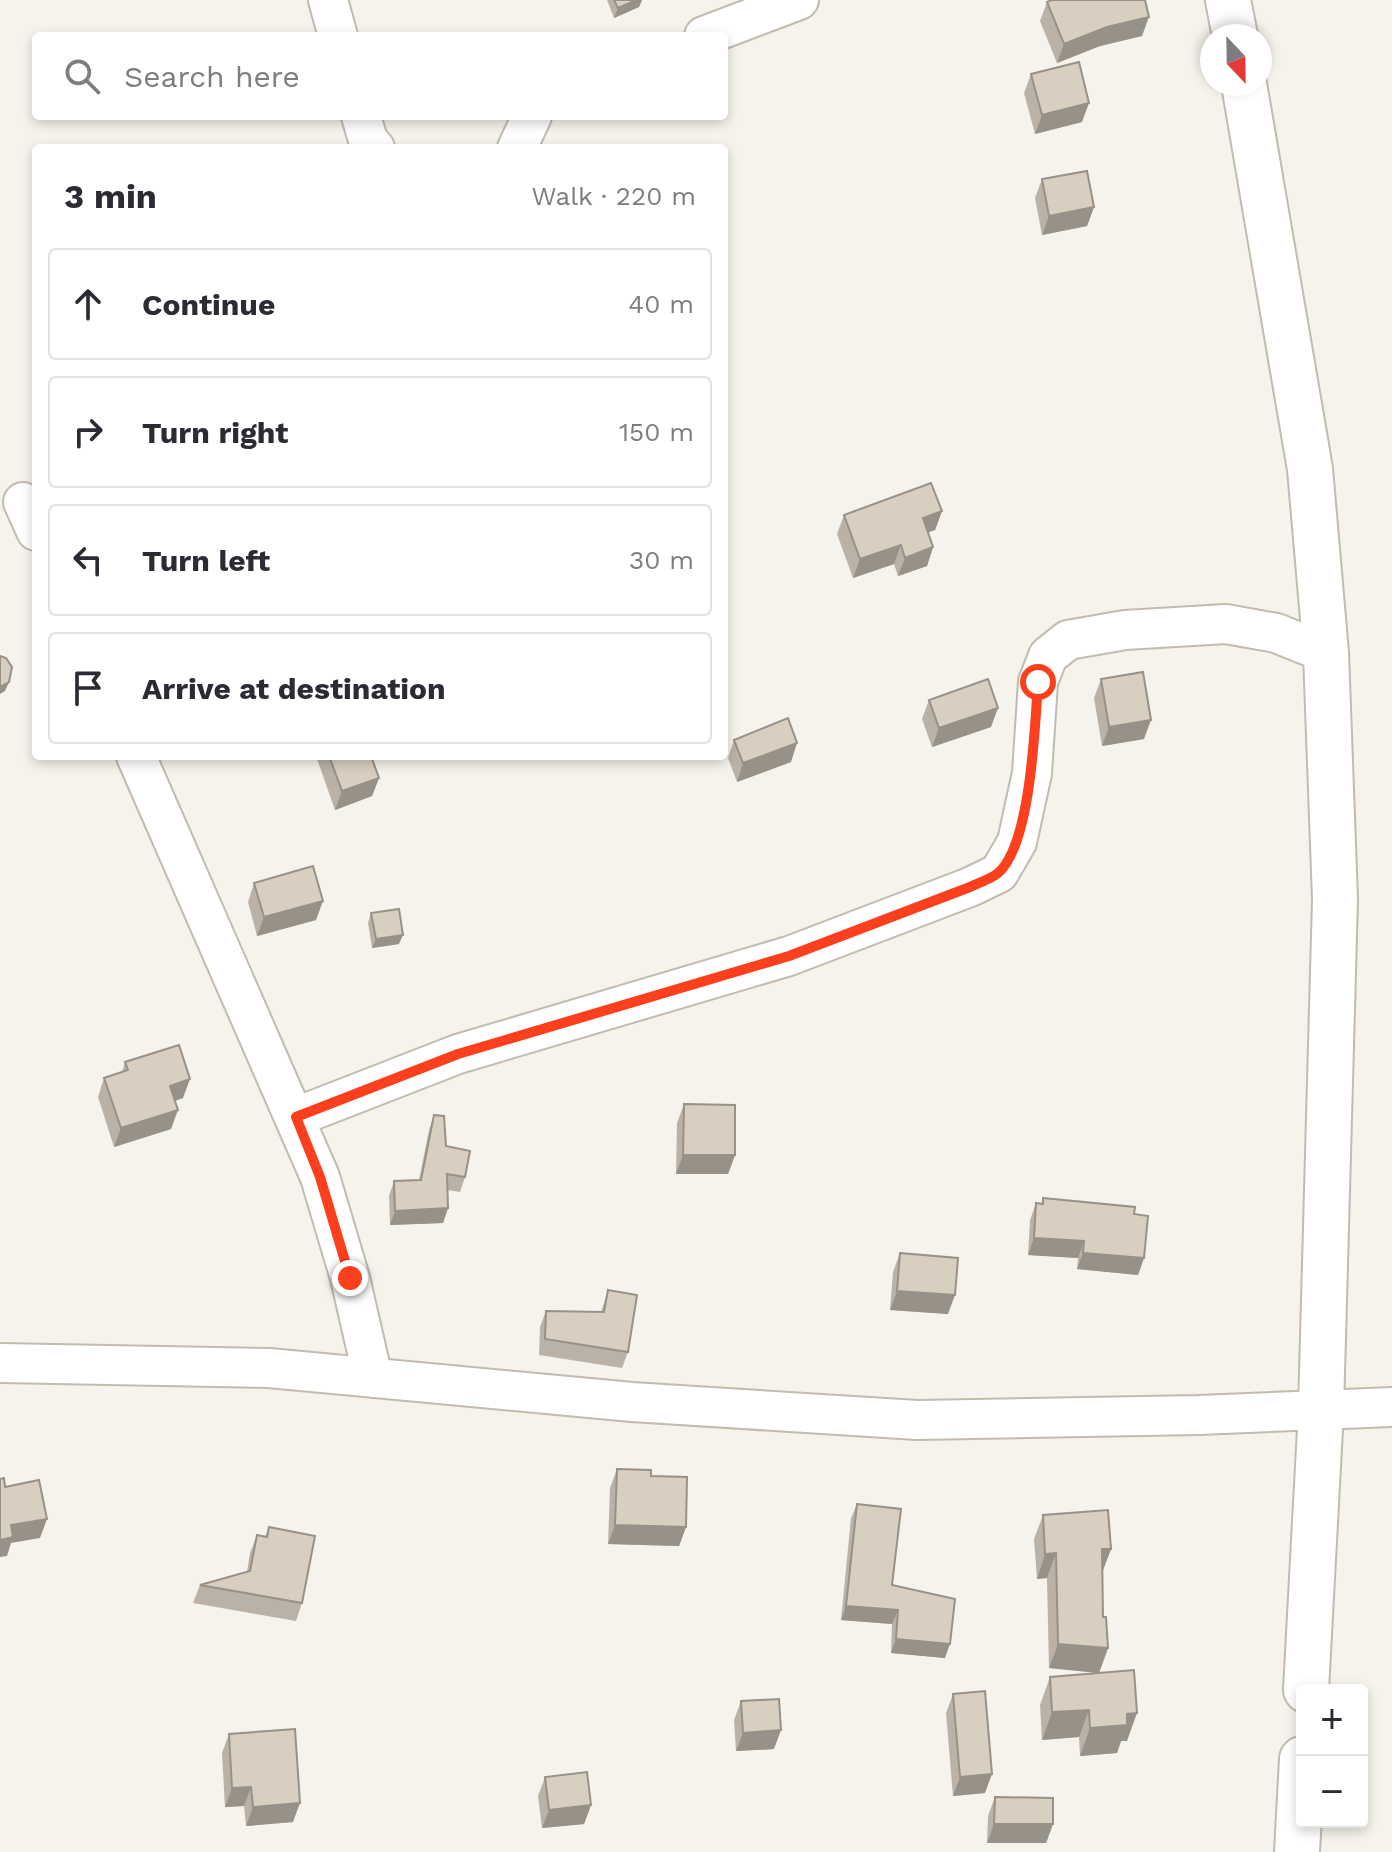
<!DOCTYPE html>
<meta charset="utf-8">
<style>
:root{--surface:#fff;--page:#f2f2f3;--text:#2b2b33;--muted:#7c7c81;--line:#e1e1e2}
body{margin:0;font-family:"Work Sans",sans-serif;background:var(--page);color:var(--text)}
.controls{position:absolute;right:24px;bottom:24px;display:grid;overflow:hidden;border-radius:8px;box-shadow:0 4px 12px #0003}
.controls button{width:72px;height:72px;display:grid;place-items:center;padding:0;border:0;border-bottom:2px solid var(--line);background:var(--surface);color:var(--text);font:40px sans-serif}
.compass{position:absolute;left:1200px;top:24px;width:72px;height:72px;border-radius:50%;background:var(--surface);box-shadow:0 4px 12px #0003;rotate:158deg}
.stop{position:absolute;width:24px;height:24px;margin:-18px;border:6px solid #fc3f1d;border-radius:50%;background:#fff}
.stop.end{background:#fc3f1d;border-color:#fff;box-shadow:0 2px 8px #0008}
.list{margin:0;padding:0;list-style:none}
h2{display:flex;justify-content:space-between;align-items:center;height:104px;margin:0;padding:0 32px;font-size:34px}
h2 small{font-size:26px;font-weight:400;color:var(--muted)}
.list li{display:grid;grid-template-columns:52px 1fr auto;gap:24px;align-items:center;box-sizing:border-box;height:112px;margin:0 16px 16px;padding:0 16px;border:2px solid var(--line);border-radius:8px}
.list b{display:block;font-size:30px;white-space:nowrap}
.list em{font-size:26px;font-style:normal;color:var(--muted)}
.icon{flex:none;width:44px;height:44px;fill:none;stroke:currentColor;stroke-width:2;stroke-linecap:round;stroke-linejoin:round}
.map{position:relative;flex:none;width:1392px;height:1852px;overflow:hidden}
.search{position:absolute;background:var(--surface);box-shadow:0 4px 12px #0003;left:32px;top:32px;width:696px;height:88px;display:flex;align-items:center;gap:20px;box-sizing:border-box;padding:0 28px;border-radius:8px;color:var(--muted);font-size:30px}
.panel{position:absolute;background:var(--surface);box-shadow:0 4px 12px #0003;left:32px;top:144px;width:696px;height:616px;border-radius:8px}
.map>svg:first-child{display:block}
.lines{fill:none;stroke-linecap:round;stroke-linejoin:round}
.minor-casing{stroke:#c2bbae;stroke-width:42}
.tertiary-casing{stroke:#c2bbae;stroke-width:48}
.minor{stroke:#fff;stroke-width:38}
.tertiary{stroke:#fff;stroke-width:44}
.wall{fill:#bab2a6}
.shaded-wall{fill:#979187}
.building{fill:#d8cfc1;stroke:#979187;stroke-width:2}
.route{stroke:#fc3f1d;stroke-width:10}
</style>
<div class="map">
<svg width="1392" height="1852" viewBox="0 0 1392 1852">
<rect width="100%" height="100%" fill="#f6f3ec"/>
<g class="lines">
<defs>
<path id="minor" d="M328 0 338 36
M704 36 799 0
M361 116 368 140 375 148
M517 148 532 116
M23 502 36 531
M136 756 320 1177 350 1278 373 1378
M296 1117 458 1054 789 956 970 887 999 873 1017 842 1032 773 1038 682 1048 656 1068 640 1125 630 1226 624 1276 633 1326 653
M0 1363 269 1368 632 1402 917 1420 1199 1415 1392 1407"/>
<path id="tertiary" d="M1228 0 1235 36
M1244 84 1310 469 1326 653 1335 899 1321 1410 1306 1690
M1297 1852 1302 1759"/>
</defs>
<use href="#minor" class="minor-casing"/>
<use href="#tertiary" class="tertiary-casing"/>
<use href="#minor" class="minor"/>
<use href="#tertiary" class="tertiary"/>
</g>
<path class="wall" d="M607 0H642L639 7 614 18Z
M1047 2 1142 36 1100 46 1057 63 1040 21Z
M1031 74 1082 122 1035 134 1024 93Z
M1042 179 1094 207 1087 226 1042 235 1035 198Z
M942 511 935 530 928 532 933 547 927 566 898 576 894 564 853 578 837 534 844 515Z
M1101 679 1144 739 1102 746 1094 698Z
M929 700 991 727 932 747 922 719Z
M734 740 791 762 737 782 728 758Z
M316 756H371L379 778 372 796 335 810Z
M254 883 316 920 257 936 248 902Z
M371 913 399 944 372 948 368 923Z
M125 1062 183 1098 175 1101 171 1129 114 1147 98 1097 104 1078 122 1072Z
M684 1104 735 1155 728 1174H676L677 1123Z
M434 1115 446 1146 465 1177 460 1192 448 1190V1208L443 1223 390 1225 389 1196 394 1181 419 1180 429 1130Z
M1043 1198 1134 1214 1144 1258 1138 1275 1077 1269 1078 1258 1028 1255 1030 1220 1036 1203 1041 1204Z
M900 1253 948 1314 890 1310 893 1272Z
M608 1290 628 1352 622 1368 539 1355 540 1327 546 1311 601 1312Z
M617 1469 651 1476 686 1527 679 1546 608 1544 610 1488Z
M857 1504 892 1585 945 1658 891 1653 892 1624 841 1620 851 1518Z
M1043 1515 1111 1549 1102 1572 1103 1617 1108 1648 1099 1673 1049 1668 1047 1578 1037 1579 1034 1539Z
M269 1527 302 1603 296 1621 193 1603 200 1585 247 1572 250 1553 257 1535 265 1537Z
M1050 1677 1127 1741H1121L1117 1753 1080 1756 1079 1737 1042 1740 1040 1705Z
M953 1694 985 1793 953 1796 946 1713Z
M741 1701 774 1749 736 1751 734 1720Z
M229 1734 293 1822 246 1826 244 1806 225 1807 222 1753Z
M545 1777 591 1805 584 1824 542 1828 538 1796Z
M995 1797 1053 1824 1046 1843H987L988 1816Z"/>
<path class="shaded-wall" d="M636 0H642L639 7 614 18 618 8Z
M1149 17 1142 36 1100 46 1057 63 1064 44 1107 27Z
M1089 103 1082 122 1035 134 1042 115Z
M1094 207 1087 226 1042 235 1049 216Z
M942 511 935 530 916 537 923 518Z
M901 545 894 564 853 578 860 559Z
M933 547 927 566 898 576 905 558Z
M9 682 5 691 0 694V687Z
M998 708 991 727 932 747 939 728Z
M1151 720 1144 739 1102 746 1109 727Z
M797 743 791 762 737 782 743 763Z
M379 778 372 796 335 810 342 791Z
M323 901 316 920 257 936 264 917Z
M403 935 399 944 372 948 376 939Z
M190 1079 183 1098 163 1105 170 1086Z
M178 1110 171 1129 114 1147 121 1128Z
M683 1155H735L728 1174H676Z
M448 1208 443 1223 390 1225 395 1211Z
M1034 1238 1084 1241 1078 1258 1028 1255Z
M1083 1253 1144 1258 1138 1275 1077 1269Z
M897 1291 955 1295 948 1314 890 1310Z
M47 1519 40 1538 11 1543 7 1556 0 1557V1540L11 1525Z
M615 1525 686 1527 679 1546 608 1544Z
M1102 1549H1111L1102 1573Z
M1056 1553 1047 1578 1037 1579 1045 1554Z
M846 1606 898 1610 892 1624 841 1620Z
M896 1639 950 1644 945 1658 891 1653Z
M1058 1644 1108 1648 1099 1673 1049 1668Z
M1089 1710 1079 1737 1042 1740 1052 1712Z
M1137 1713 1127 1741H1121L1117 1753 1080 1756 1090 1728 1127 1714Z
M781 1730 774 1749 736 1751 743 1733Z
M992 1774 985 1793 953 1796 960 1777Z
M251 1787 244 1806 225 1807 232 1788Z
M300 1803 293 1822 246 1826 253 1807Z
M591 1805 584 1824 542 1828 549 1810Z
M994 1824H1053L1046 1843H987Z"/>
<path class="building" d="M614 0H636L618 8Z
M1052 0H1145L1149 17 1107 27 1064 44 1047 2Z
M1079 62 1089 103 1042 115 1031 74Z
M1087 171 1094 207 1049 216 1042 179Z
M931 483 942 511 923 518 933 547 905 558 901 545 860 559 844 515Z
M0 656 6 658 12 667 9 682 0 687Z
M1143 672 1151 720 1109 727 1101 679Z
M988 679 998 708 939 728 929 700Z
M788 718 797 743 743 763 734 740Z
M329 756H371L379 778 342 791Z
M313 866 323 901 264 917 254 883Z
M399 909 403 935 376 939 371 913Z
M179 1045 190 1079 170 1086 178 1110 121 1128 104 1078 128 1070 125 1062Z
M684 1104 735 1105V1155H683Z
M434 1115 444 1116 446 1146 470 1151 465 1177 447 1174 448 1208 395 1211 394 1181 421 1180Z
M1043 1198 1135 1207 1134 1214 1148 1216 1144 1258 1083 1253 1084 1241 1034 1238 1036 1203 1043 1204Z
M900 1253 958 1258 955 1295 897 1291Z
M608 1290 637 1295 628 1352 545 1339 546 1311 604 1312Z
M617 1469 651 1470V1476L687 1477 686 1527 615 1525Z
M4 1478 5 1487 39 1480 47 1519 11 1525 13 1537 0 1540V1479Z
M857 1504 901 1509 892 1585 955 1599 950 1644 896 1639 898 1610 846 1606Z
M1108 1510 1111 1549H1102L1103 1617H1106L1108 1648 1058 1644 1056 1553 1045 1554 1043 1515Z
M269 1527 315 1536 302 1603 200 1585 250 1571 257 1535 267 1537Z
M1134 1670 1137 1713 1127 1714V1725L1090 1728 1089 1710 1052 1712 1050 1677Z
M985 1691 992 1774 960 1777 953 1694Z
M779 1699 781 1730 743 1733 741 1701Z
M295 1729 300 1803 253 1807 251 1787 232 1788 229 1734Z
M587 1772 591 1805 549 1810 545 1777Z
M995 1797 1053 1798V1824H994Z"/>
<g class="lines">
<path class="route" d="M350 1278 320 1177 296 1117 458 1054 789 956 970 887C978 883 991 879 998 873 1031 845 1035 725 1038 682"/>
</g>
</svg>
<div class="controls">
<button>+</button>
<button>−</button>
</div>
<svg class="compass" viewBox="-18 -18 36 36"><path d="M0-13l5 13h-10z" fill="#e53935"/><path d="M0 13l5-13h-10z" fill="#7c7c81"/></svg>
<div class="stop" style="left:1038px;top:682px"></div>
<div class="stop end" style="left:350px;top:1278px"></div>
<div class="search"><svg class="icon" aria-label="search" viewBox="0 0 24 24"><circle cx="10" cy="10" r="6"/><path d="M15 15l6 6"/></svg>Search here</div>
<section class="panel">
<h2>3 min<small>Walk · 220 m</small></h2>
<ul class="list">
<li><svg class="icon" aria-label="ahead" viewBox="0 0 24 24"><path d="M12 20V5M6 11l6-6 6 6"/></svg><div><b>Continue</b></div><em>40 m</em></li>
<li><svg class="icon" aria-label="right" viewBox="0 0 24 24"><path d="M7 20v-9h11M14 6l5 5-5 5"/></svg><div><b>Turn right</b></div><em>150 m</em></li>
<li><svg class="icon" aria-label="left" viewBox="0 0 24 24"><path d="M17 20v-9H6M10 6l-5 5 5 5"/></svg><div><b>Turn left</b></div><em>30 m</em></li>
<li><svg class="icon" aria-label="arrive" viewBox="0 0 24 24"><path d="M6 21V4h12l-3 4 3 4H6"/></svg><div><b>Arrive at destination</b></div></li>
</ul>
</section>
</div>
